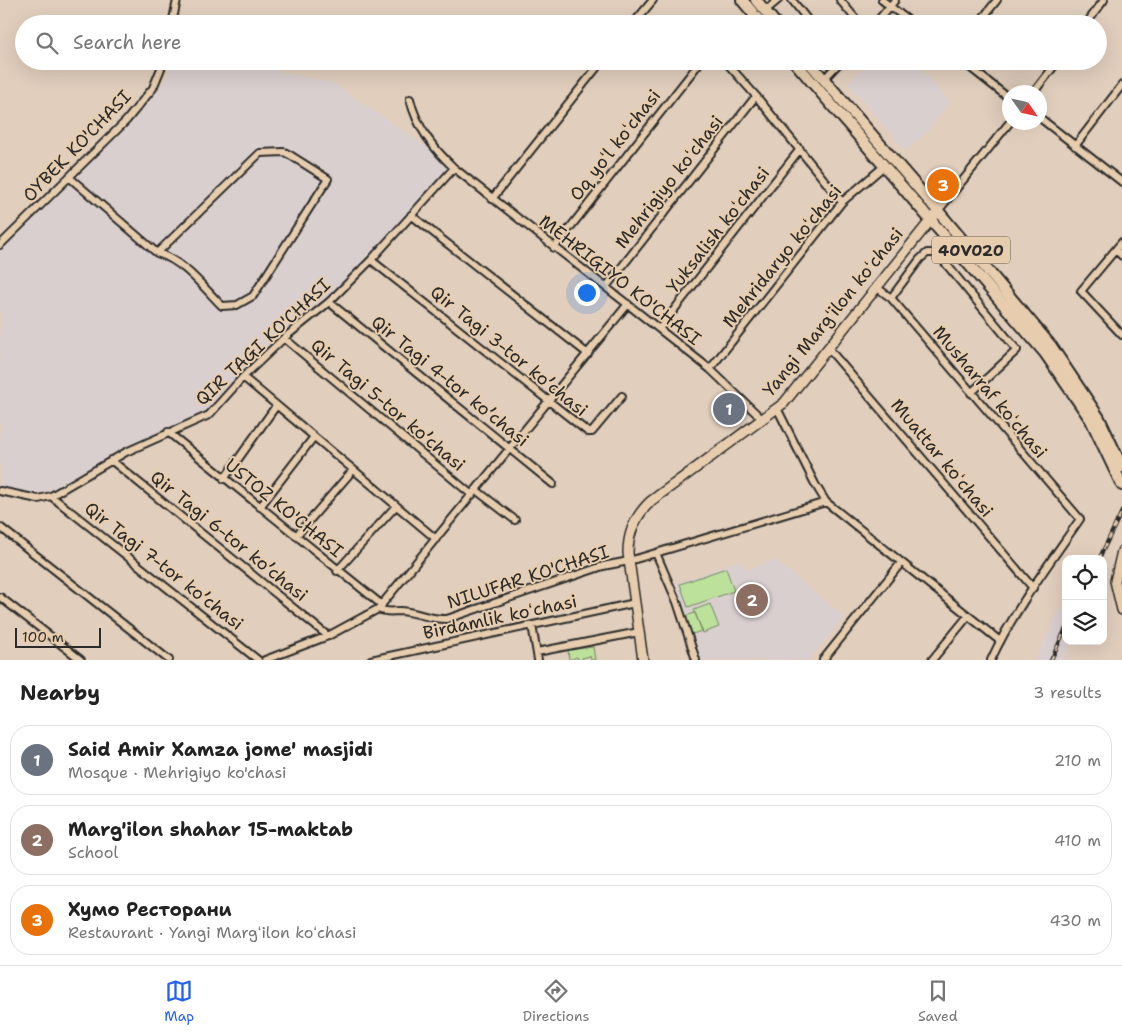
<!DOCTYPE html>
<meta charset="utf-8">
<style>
:root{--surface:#fff;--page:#f2f2f2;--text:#222;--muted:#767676;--line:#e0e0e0;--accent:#2563eb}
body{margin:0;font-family:"Shantell Sans",sans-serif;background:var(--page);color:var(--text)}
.controls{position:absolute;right:15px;bottom:15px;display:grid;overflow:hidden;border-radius:10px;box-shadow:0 5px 20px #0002}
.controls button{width:45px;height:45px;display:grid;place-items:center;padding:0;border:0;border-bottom:1px solid var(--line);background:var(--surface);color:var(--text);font:25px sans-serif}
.compass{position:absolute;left:1002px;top:85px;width:45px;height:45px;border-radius:50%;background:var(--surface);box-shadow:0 5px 20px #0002;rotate:124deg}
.scale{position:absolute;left:15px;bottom:12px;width:86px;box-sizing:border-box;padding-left:5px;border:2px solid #2b2b2b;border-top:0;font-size:14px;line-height:18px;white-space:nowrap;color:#2b2b2b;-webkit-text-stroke:4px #e7cdae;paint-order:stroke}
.you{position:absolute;left:586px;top:292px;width:18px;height:18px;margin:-12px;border:4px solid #fff;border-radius:50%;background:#1a73e8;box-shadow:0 0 0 8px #1a73e833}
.badge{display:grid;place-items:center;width:32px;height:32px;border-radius:50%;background:var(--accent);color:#fff;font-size:16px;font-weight:700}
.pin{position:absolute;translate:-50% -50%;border:2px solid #fff;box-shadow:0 1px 5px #0006}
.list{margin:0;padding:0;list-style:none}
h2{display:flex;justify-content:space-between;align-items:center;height:65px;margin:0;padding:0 20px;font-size:21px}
h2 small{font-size:16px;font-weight:400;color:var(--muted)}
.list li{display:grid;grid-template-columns:32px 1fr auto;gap:15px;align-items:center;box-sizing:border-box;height:70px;margin:0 10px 10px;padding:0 10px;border:1px solid var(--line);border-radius:20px}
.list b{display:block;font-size:19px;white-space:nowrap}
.list p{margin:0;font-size:16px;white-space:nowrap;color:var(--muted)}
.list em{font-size:16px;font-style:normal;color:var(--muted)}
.icon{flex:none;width:28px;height:28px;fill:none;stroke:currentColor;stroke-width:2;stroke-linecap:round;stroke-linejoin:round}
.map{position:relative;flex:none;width:1122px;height:660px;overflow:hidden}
.search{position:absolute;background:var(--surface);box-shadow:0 5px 20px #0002;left:15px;right:15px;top:15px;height:55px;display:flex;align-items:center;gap:12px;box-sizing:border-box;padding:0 18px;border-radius:28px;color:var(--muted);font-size:19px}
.sheet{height:305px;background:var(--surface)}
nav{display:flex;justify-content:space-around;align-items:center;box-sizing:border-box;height:70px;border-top:1px solid var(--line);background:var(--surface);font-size:14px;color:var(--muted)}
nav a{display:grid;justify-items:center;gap:2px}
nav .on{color:var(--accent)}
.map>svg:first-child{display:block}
.built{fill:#dacfcf}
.green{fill:#bce19b;stroke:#748663}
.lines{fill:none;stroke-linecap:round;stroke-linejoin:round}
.minor-casing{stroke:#2b2b2b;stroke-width:10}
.secondary-casing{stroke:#2b2b2b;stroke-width:12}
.primary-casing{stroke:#2b2b2b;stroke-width:14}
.minor{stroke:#e7cdae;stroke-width:6}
.secondary{stroke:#e7cdae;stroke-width:9}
.primary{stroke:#e7cdae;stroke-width:10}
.rail-casing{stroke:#2b2b2b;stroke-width:4}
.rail{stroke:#e7cdae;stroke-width:2;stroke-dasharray:5.5;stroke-linecap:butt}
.labels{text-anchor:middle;stroke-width:4;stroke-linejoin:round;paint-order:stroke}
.shield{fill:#e7cdae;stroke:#635c52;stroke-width:1}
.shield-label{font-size:16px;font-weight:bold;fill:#2b2b2b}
.street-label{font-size:18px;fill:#2b2b2b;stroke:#e7cdae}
</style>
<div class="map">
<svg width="1122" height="660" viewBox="0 0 1122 660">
<rect width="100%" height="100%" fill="#e1cebd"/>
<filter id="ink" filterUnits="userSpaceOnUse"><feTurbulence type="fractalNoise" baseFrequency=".02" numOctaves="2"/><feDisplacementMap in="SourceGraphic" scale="10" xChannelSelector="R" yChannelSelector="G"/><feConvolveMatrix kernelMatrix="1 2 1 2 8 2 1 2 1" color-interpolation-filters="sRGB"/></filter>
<g filter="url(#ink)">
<path class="built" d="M172 61H232L333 83 429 148 452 169 369 261 208 413 123 451 39 497 0 488V248L167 79Z
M873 61H914L950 102 926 133 906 151 847 83Z
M740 560 747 570 775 560 845 617 809 660H699L674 584Z
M1066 597V641H1072L1063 660H1035Z"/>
<path class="green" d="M726 568 734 591 688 607 680 584Z
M710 604 719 627 703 633 694 610Z
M695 613 702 631 692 634 685 616Z
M593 647 595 660H591L590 656 582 658 583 660H578L577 657 569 660 568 650Z"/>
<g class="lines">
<defs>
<path id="minor" d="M792 0 811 24
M840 0 860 24
M882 0 913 24
M765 11 778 0
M172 24 177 0
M633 24 653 0
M746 24 756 17
M875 24 895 0
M978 24 997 0
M1086 24 1104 0
M725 61 756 96 842 202
M962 61 1010 99
M824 79 841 61
M1034 92 1058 61
M410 99C417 128 433 148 454 168L710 369 762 419
M1040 118 1122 182
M1075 146 1122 85
M69 177 157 253C184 261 203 287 222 306L237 305 253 296 328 179 290 155 284 152 260 153 157 253
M492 199 602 61
M938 211 1010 122
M411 215 588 354
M1122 242 1081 291 1122 335
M0 245 126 121 153 88 164 61
M554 248 701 61
M1116 250 1122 256
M371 260 588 432H592L622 396
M606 287 756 96
M876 287 891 298 1080 519C1049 564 1014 610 991 660
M891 298 920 259 927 253H937L1017 350 971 393
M329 302 553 484
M659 329 800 149
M284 338 472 495
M828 348 1033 588
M710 369 842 202 883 167
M243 377 436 539
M777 408 815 484 826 502 1000 641
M168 432 382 605
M111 460 328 636
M224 479 276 406
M476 490 515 520
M0 491 38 499 51 496 126 452 209 415 243 377 284 338 329 302 371 260 454 168
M51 496 258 660
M260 507 313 438
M0 527 169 660
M296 536 353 470
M656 553 677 602 696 660
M337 571 396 506
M0 597 81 660
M378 609C387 613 392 611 401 611 417 612 431 620 447 619L603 566 629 561 826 502
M532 625 538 660
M537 652 639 632
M265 660 328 636 378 609 628 304
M371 660 635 603
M823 660 901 563
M932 660 968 616"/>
<path id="secondary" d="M1122 551 1115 581 1122 610
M643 660 628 553C628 531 636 515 651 501L784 403 938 211"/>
<path id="primary" d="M742 0 762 24
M756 0 776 24
M794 61 1045 353 1091 420 1122 485
M808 61 938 211 1051 346 1099 418 1122 467"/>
</defs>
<use href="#minor" class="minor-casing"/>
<use href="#secondary" class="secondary-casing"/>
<use href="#primary" class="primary-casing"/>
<use href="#minor" class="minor"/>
<use href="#secondary" class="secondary"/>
<use href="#primary" class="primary"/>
<defs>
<path id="rail" d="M1099 559 1122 511
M1051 660 1066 628"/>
</defs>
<use href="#rail" class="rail-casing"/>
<use href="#rail" class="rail"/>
</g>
</g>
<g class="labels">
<rect class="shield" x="932" y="236.5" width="78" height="27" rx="4"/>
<g class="shield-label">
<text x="971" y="256">40V020</text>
</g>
<g class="street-label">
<text transform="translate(615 145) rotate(-52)" y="6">Oq yoʻl koʻchasi</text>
<text transform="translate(77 146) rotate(-46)" y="6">OYBEK KO'CHASI</text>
<text transform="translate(669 182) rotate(-52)" y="6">Mehrigiyo koʻchasi</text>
<text transform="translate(718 230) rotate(-52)" y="6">Yuksalish koʻchasi</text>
<text transform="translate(782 256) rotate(-51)" y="6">Mehridaryo koʻchasi</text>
<text transform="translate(620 280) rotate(38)" y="6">MEHRIGIYO KO'CHASI</text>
<text transform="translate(833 312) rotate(-51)" y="6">Yangi Margʻilon koʻchasi</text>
<text transform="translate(263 342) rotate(-43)" y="6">QIR TAGI KO'CHASI</text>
<text transform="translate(509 351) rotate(39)" y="6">Qir Tagi 3-tor koʼchasi</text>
<text transform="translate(450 381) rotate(39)" y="6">Qir Tagi 4-tor koʼchasi</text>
<text transform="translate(990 392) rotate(50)" y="6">Musharraf koʻchasi</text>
<text transform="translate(388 405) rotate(40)" y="6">Qir Tagi 5-tor koʼchasi</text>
<text transform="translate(942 458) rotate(50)" y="6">Muattar koʻchasi</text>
<text transform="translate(284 508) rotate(39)" y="6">USTOZ KO'CHASI</text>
<text transform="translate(229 536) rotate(39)" y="6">Qir Tagi 6-tor koʼchasi</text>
<text transform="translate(164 566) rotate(38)" y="6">Qir Tagi 7-tor koʼchasi</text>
<text transform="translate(528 577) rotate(-18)" y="6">NILUFAR KO'CHASI</text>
<text transform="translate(500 617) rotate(-12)" y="6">Birdamlik koʻchasi</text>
</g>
</g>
</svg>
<div class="controls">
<button><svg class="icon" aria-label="locate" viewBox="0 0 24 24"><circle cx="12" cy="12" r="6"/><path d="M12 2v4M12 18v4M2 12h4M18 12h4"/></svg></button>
<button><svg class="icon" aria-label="layers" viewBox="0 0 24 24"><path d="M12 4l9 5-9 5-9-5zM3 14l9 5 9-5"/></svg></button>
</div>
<svg class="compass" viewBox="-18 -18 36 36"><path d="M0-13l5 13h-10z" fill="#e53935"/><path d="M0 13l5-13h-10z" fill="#767676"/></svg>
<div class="scale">100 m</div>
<div class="you"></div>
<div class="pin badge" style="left:729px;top:409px;background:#6b7280">1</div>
<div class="pin badge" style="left:752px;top:600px;background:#8d6e63">2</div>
<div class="pin badge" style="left:943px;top:185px;background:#e8710a">3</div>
<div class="search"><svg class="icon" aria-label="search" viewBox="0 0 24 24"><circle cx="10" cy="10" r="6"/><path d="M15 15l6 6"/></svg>Search here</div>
</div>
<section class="sheet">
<h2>Nearby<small>3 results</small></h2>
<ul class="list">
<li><span class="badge" style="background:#6b7280">1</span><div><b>Said Amir Xamza jome' masjidi</b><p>Mosque · Mehrigiyo ko'chasi</p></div><em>210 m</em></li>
<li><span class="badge" style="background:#8d6e63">2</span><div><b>Marg'ilon shahar 15-maktab</b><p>School</p></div><em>410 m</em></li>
<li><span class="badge" style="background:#e8710a">3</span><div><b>Хумо Ресторани</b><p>Restaurant · Yangi Margʻilon koʻchasi</p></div><em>430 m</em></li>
</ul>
</section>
<nav>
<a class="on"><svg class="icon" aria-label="map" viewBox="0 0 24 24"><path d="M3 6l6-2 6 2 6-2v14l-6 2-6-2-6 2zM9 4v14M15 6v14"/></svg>Map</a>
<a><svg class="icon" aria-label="directions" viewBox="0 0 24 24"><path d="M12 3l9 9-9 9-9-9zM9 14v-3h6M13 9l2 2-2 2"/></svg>Directions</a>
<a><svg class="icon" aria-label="saved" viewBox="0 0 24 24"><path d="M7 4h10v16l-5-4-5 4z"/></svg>Saved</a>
</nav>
